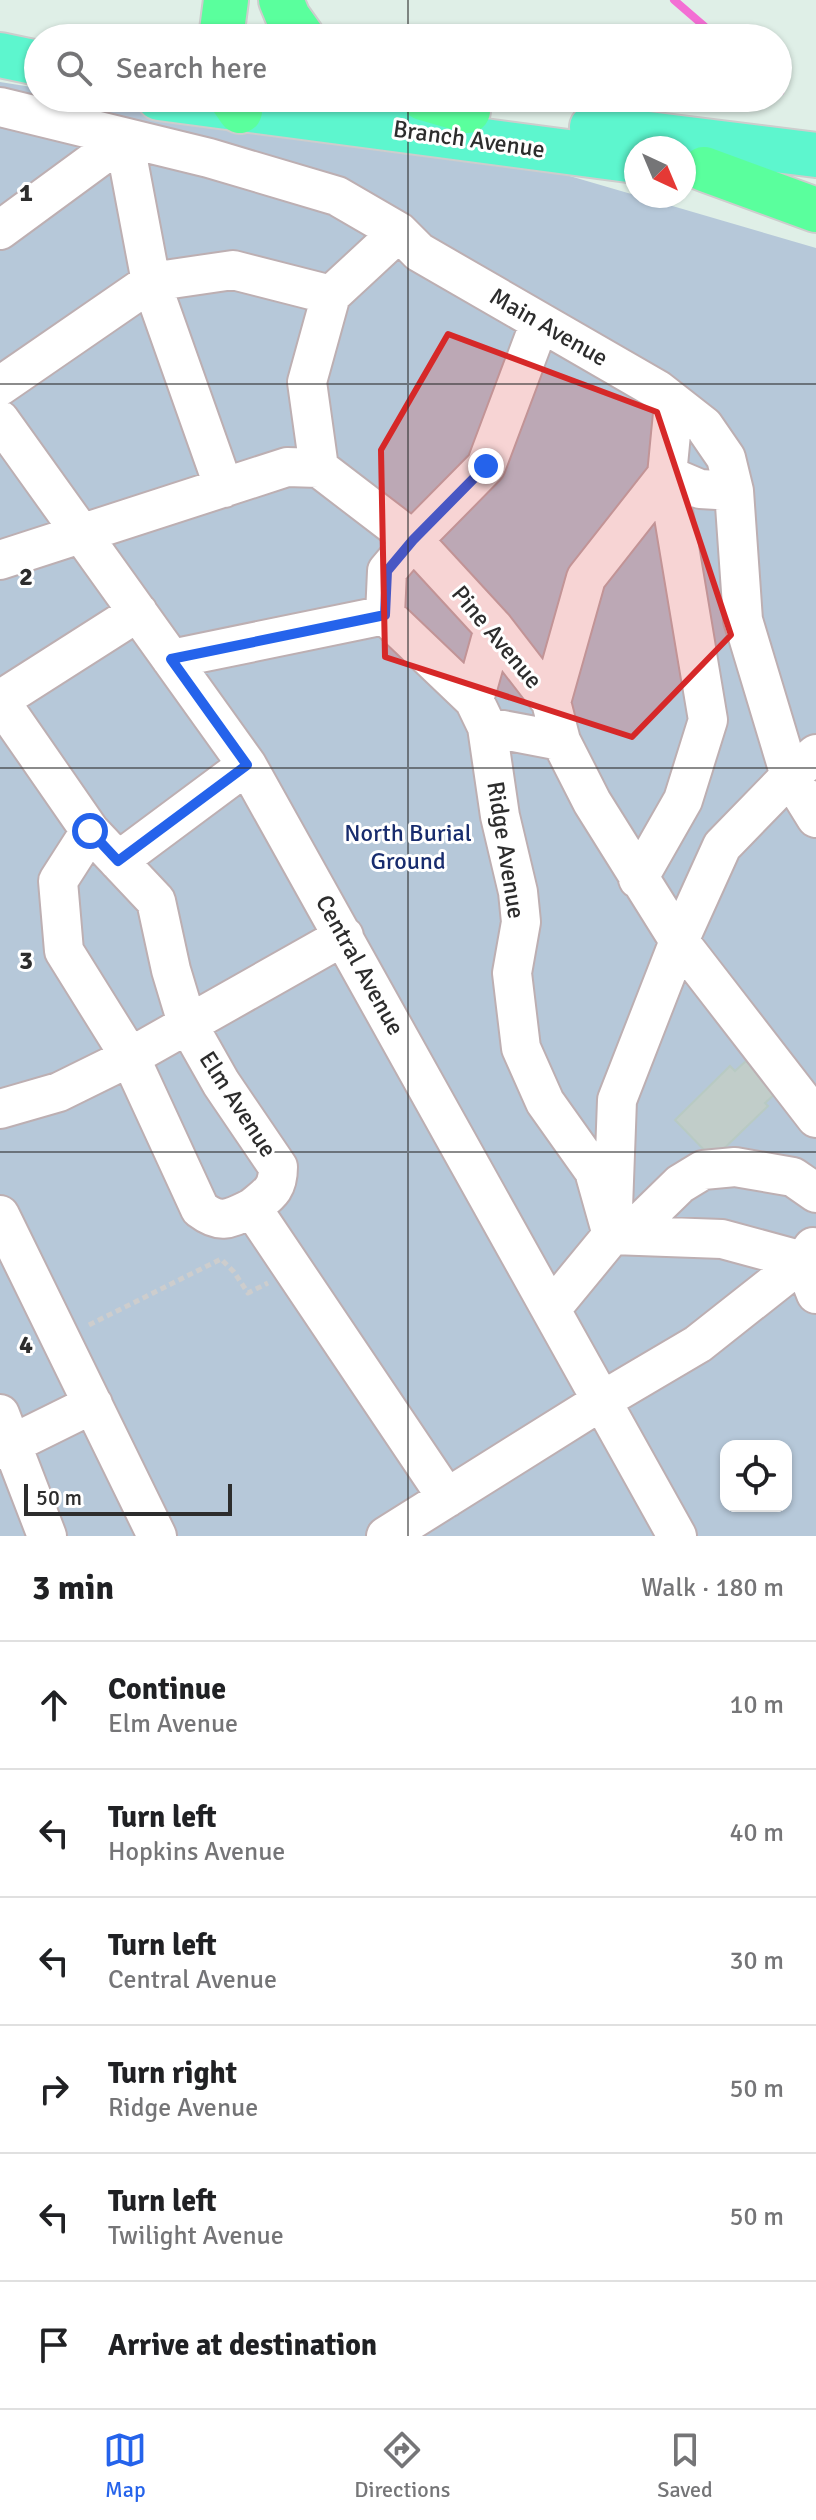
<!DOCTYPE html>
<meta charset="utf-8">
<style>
:root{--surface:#fff;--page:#f2f2f2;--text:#202124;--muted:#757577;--line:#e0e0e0;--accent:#2563eb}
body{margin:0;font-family:Signika,sans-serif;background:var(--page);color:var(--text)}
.controls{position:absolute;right:24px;bottom:24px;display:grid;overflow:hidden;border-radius:16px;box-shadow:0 2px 6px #0004}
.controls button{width:72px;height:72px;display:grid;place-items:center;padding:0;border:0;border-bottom:2px solid var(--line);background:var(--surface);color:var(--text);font:40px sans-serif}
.compass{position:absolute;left:624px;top:136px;width:72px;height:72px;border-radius:50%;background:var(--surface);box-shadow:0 2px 6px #0004;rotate:136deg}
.scale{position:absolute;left:24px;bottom:20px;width:208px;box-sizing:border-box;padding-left:8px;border:4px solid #2d2d2d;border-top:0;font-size:22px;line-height:28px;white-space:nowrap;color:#2d2d2d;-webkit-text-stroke:6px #fff;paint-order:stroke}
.stop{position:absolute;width:24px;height:24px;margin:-18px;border:6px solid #2563eb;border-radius:50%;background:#fff}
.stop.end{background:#2563eb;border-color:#fff;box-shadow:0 2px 8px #0008}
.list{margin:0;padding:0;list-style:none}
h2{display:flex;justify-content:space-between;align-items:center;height:104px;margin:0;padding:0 32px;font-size:34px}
h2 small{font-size:26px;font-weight:400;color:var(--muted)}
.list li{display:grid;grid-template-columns:52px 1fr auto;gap:24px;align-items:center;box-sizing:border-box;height:128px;padding:0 32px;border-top:2px solid var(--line)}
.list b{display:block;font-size:30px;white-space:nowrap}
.list p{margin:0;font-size:26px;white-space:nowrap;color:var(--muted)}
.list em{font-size:26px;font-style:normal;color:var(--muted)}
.icon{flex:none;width:44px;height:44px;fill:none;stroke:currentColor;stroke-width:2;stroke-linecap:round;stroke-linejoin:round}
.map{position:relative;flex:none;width:816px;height:1536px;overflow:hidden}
.search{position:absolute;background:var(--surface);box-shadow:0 2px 6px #0004;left:24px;right:24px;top:24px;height:88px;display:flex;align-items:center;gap:20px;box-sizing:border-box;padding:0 28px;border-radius:44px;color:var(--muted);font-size:30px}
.sheet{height:872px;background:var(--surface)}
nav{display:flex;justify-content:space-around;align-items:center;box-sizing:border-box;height:112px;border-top:2px solid var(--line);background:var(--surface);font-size:22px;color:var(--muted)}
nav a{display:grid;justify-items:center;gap:4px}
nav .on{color:var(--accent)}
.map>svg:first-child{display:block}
.cemetery{fill:#b6c8d9;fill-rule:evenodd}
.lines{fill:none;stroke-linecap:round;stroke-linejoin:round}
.stream{stroke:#f36fd4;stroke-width:8}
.building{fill:#c1cdc9;stroke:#b8cac3;stroke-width:2}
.minor-casing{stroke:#bdafb2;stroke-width:42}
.major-casing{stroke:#cdcdcd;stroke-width:48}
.highway-casing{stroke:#cdcdcd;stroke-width:48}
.path{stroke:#cdcdcd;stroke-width:5;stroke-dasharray:6 4;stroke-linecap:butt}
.minor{stroke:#fff;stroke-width:38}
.major{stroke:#5df6ce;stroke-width:44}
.highway{stroke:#5aff9d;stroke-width:44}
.route{stroke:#2563eb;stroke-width:10}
.marked{fill:#d62828;fill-opacity:0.2;stroke:#d62828;stroke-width:6;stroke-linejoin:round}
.grid{fill:none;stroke:#2d2d2d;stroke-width:2;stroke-opacity:0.55}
.labels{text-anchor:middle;stroke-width:6;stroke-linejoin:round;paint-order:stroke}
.street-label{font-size:24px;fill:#2d2d2d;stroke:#fff}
.park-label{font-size:24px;fill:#182c6e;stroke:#fff}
.grid-label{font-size:26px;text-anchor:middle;font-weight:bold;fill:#2d2d2d;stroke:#fff;stroke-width:6;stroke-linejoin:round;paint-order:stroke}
</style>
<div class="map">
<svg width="816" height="1536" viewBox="0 0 816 1536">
<rect width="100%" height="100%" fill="#dfefe7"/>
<path class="cemetery" d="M0 82 38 88V98H105L508 158 816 248V1536H0ZM726 1446H786V1506H726Z"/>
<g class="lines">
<path class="stream" d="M674 0 718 38
M778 90 780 92"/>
</g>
<path class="building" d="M746 1061 777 1092 765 1103 768 1106 713 1159 675 1120 730 1066 735 1071Z"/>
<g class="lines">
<defs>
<path id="minor" d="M0 107 209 158 337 196 399 232 419 252 658 390 704 426 726 458 734 491 743 620 790 776 816 818
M0 230 124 139 151 282 224 488
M0 386 151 282 233 270 331 295
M0 420 247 765 677 1536
M319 468 307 382 331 295 399 232
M0 560 287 467 319 468 413 540 494 628 551 702 561 741 592 802 679 941 816 1118
M385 615 387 571 413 540 486 466 540 322
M171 659 385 615 474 700 487 727 500 816 518 892 521 922 512 973 521 1048 545 1102 594 1171 612 1235 722 1239 803 1261 816 1294
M0 700 138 612
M474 700 494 628
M0 701 90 831 156 901 171 970 187 1023 221 1083 278 1167C278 1190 269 1194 252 1208L447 1498
M551 702 586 578 667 475 700 489 734 491
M487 727 561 741
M90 831 58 881 64 951 130 1057 200 1209C221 1225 229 1219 252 1208
M118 861 247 765
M638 879 683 800 708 720 667 475 674 403
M0 1109 59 1092 130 1057 344 936
M0 1215 157 1536
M612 1235 637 1226 680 1184 703 1170 735 1167 793 1177 816 1193
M552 1308 612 1235 617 1100 679 941 722 846 790 776 816 754
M0 1414 47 1536
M0 1450 93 1404
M386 1536 603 1400 698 1344 803 1261 813 1247"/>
<path id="major" d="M0 55 38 63
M159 98 636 161
M592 127 816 155"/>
<path id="highway" d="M281 0 288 17 303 38
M221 38 226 0
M231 98 240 111
M423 98 468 111
M704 169 816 210"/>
</defs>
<use href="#minor" class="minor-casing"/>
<use href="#major" class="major-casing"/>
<use href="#highway" class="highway-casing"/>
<path class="path" d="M89 1325 221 1259 234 1272 248 1293 268 1283"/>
<use href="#minor" class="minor"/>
<use href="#major" class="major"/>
<use href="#highway" class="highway"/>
</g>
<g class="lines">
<path class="route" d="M90 831 118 861 247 765 171 659 385 615 387 571 413 540 486 466"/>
</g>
<path class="marked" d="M448 334 657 412 731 635 632 737 385 657 381 450Z"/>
<path class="grid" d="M408 0V38M408 98V1536M0 384H816M0 768H816M0 1152H816"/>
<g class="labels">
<g class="street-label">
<text transform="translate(469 139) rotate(8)" y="8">Branch Avenue</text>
<text transform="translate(549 327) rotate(30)" y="8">Main Avenue</text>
<text transform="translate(497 637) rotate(50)" y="8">Pine Avenue</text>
<text transform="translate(506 850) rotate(81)" y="8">Ridge Avenue</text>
<text transform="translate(360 965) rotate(61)" y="8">Central Avenue</text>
<text transform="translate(238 1104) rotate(57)" y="8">Elm Avenue</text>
</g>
<g class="park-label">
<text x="408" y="841">North Burial<tspan x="408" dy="28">Ground</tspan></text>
</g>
</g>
<g class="grid-label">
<text x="26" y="201">1</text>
<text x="26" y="585">2</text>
<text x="26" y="969">3</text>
<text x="26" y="1353">4</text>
</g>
</svg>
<div class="controls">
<button><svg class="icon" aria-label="locate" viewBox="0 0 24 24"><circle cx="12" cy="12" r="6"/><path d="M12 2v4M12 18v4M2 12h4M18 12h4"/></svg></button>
</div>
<svg class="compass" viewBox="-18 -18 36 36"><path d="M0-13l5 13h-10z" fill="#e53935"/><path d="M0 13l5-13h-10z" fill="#757577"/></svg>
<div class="scale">50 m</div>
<div class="stop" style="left:90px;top:831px"></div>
<div class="stop end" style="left:486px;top:466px"></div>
<div class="search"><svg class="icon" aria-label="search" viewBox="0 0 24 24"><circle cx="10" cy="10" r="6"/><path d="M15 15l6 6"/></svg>Search here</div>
</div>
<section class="sheet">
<h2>3 min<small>Walk · 180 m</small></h2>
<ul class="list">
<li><svg class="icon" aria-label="ahead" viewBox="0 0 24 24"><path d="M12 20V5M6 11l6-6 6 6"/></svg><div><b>Continue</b><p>Elm Avenue</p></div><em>10 m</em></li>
<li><svg class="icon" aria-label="left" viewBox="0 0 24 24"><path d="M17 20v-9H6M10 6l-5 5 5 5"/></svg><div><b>Turn left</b><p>Hopkins Avenue</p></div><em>40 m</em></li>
<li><svg class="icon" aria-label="left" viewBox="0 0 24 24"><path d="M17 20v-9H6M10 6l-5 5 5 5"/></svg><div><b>Turn left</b><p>Central Avenue</p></div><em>30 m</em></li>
<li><svg class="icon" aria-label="right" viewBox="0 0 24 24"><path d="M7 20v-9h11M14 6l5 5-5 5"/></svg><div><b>Turn right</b><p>Ridge Avenue</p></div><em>50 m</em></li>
<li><svg class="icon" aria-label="left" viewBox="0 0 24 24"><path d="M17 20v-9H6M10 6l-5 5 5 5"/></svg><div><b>Turn left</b><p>Twilight Avenue</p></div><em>50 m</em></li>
<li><svg class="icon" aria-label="arrive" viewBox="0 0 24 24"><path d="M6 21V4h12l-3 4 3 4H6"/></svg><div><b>Arrive at destination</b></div></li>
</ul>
</section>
<nav>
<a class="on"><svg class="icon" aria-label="map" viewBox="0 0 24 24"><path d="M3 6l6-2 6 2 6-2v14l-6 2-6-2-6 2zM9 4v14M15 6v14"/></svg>Map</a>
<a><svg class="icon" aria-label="directions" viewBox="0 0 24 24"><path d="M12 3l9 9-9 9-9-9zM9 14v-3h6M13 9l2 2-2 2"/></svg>Directions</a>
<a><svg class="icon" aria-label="saved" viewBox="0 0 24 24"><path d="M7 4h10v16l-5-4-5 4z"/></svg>Saved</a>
</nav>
